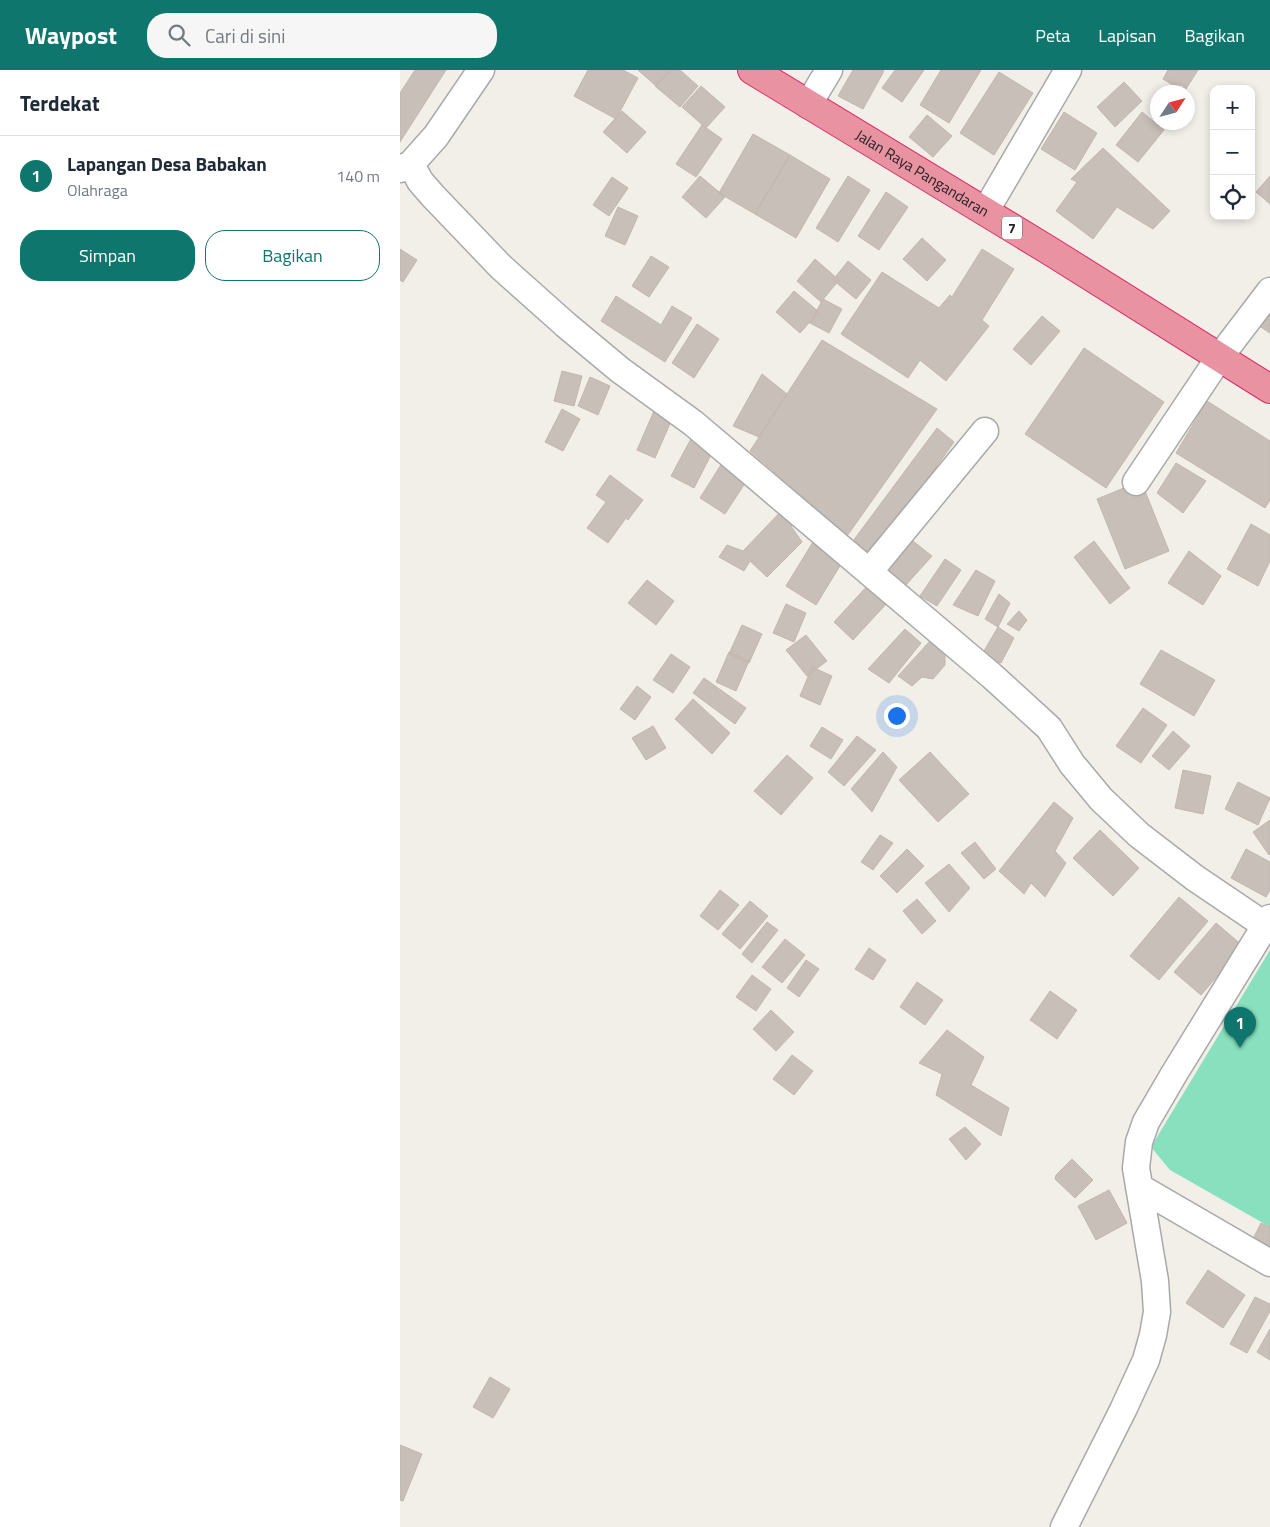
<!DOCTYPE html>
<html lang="id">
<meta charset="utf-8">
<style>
:root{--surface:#fff;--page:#f6f6f7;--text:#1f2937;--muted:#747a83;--line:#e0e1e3;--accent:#0f766e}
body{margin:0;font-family:"Titillium Web",sans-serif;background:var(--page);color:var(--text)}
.controls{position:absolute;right:15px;top:15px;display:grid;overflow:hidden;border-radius:10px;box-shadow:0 2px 8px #0003}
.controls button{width:45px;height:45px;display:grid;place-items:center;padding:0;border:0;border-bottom:1px solid var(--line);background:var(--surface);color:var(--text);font:25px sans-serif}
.compass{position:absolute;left:750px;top:15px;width:45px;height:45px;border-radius:50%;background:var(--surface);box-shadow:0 2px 8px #0003;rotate:54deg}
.you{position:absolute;left:496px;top:645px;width:18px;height:18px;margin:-12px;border:4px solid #fff;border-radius:50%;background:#1a73e8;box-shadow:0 0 0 8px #1a73e833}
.badge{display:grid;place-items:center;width:32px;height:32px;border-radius:50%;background:var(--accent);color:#fff;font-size:16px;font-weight:700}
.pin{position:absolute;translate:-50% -41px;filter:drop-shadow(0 1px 2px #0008)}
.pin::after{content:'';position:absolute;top:26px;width:18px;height:15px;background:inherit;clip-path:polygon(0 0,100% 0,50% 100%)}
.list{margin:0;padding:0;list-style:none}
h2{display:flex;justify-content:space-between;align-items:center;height:65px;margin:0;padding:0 20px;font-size:21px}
h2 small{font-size:16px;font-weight:400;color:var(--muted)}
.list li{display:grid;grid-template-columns:32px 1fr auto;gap:15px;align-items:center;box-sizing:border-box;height:80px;padding:0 20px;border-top:1px solid var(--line)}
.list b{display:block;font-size:19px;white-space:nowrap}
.list p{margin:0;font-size:16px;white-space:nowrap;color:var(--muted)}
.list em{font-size:16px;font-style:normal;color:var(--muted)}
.actions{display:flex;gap:10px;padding:15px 20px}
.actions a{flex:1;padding:11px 0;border:1px solid var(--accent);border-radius:20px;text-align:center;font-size:18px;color:var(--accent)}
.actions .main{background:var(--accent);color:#fff}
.icon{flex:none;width:28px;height:28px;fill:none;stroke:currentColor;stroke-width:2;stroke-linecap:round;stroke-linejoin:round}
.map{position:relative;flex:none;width:870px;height:1457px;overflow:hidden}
header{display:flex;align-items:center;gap:30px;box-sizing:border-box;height:70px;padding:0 25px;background:var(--accent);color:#fff}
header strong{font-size:24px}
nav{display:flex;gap:28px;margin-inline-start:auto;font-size:18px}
.search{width:350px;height:45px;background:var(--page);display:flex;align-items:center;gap:12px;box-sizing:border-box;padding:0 18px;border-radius:20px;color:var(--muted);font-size:19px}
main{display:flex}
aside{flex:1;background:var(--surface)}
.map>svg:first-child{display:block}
.pitch{fill:#88e0be}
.building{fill:#c7bfb8;stroke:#c4b6ab}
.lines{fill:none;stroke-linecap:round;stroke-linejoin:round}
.minor-casing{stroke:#a9a9a9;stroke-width:29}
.highway-casing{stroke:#dc2a67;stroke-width:30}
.minor{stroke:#fff;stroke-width:26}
.highway{stroke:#e892a2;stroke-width:28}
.labels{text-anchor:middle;stroke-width:5;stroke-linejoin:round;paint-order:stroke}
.shield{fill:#fff;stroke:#646464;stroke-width:1}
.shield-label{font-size:14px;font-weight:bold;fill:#222}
.street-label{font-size:15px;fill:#222;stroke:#fff}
</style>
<header>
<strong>Waypost</strong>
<div class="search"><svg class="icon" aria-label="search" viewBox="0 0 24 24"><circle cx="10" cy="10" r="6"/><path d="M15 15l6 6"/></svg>Cari di sini</div>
<nav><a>Peta</a><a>Lapisan</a><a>Bagikan</a></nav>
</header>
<main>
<aside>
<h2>Terdekat<small></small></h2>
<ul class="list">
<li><span class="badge">1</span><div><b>Lapangan Desa Babakan</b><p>Olahraga</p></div><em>140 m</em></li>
</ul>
<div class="actions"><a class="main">Simpan</a><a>Bagikan</a></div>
</aside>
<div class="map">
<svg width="870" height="1457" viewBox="0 0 870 1457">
<rect width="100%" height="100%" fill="#f2efe9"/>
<path class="pitch" d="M870 880V1157L770 1100 751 1077Z"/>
<path class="building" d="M15 0H46L0 72V23Z
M188 0H223L238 8 216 49 174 26Z
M238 0H270L256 16Z
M270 0H280L298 16 280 37 255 16Z
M453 0H482L484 1 463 39 438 26Z
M495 0H524L502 32 482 18Z
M541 0H581L549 53 520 35Z
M768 0H798L784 22 763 9Z
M599 2 633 23 594 85 560 63Z
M724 12 742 31 715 57 697 37Z
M301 16 325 37 306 58 282 37Z
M222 41 246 62 227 83 203 62Z
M664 42 697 63 675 100 641 79Z
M742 42 764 60 738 92 716 75Z
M527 45 552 66 533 87 509 67Z
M302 55 322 69 296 107 276 94Z
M353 64 390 85 355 144 319 123Z
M703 78 770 141 753 159 717 137 693 169 656 141 677 112 671 109Z
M390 85 430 109 396 168 355 144Z
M300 106 325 127 306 148 282 127Z
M448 106 470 120 438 172 416 158Z
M870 106V134L856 122Z
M212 107 228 118 209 146 193 135Z
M486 122 508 137 479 180 458 166Z
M218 137 238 146 225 175 205 166Z
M522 168 546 190 527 211 503 189Z
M0 179 17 190 3 212 0 210Z
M582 179 614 199 582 250 589 256 546 311 520 290 508 308 441 264 482 202 539 238 550 225 552 227Z
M251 186 269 197 249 227 232 216Z
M415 189 439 210 421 232 397 211Z
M448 191 471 210 456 229 433 210Z
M394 221 419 242 400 263 376 242Z
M216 226 261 255 272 236 292 248 265 292 201 251Z
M870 226V263L853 252Z
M423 229 442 239 429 263 410 253Z
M642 246 660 261 631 295 613 279Z
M297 254 319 269 294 308 272 293Z
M422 270 537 339 447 466 350 381Z
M684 278 764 332 706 418 625 364Z
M162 301 182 306 174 336 154 331Z
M362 304 387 324 359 367 333 356Z
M190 307 210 316 198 345 178 336Z
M807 331 870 371V430L865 438 776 383Z
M162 339 180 349 163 381 145 372Z
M254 341 272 349 255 388 237 380Z
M537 358 554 372 472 488 450 475Z
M293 365 315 377 294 418 271 406Z
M324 390 349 407 325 444 300 428Z
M776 393 806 411 783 443 757 423Z
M210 405 243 430 228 450 226 448 208 473 187 458 206 432 196 425Z
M741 411 769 481 725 499 697 429Z
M386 436 397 450 391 456 402 472 367 507 350 491 344 501 319 487 327 475 343 481Z
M851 454 870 465V491L858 516 827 499Z
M508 467 532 486 505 516 481 497Z
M694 471 730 518 710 534 674 487Z
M413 472 443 491 416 535 386 516Z
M789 481 821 506 803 535 768 513Z
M545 489 561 500 537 536 520 526Z
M576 500 595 511 578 546 553 535Z
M247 510 274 531 256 555 228 533Z
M469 514 488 532 453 570 434 552Z
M599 524 610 533 598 557 585 549Z
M386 534 406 543 394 572 373 563Z
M619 541 627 550 619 561 607 554Z
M342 555 362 564 349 593 329 584Z
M598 557 614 568 601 593 581 586Z
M505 559 521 573 489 613 468 599Z
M406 565 427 591 407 606 386 580Z
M530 571 545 581V595L533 609 522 607 512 616 498 606Z
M761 580 815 610 794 646 740 614Z
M329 582 349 591 336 621 316 612Z
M271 584 290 597 273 623 253 610Z
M412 597 432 606 420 635 400 626Z
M304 608 346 638 335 654 293 623Z
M237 616 251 627 235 650 220 639Z
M293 629 330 663 312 684 275 649Z
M743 638 767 655 741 693 716 676Z
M253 656 266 678 246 690 232 668Z
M422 657 443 670 431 689 410 676Z
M773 661 790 676 769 700 752 686Z
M457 666 476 680 444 716 428 702Z
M483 682 497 697 472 742 451 719Z
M530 682 569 724 538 752 499 710Z
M387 685 413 708 381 745 354 721Z
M783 700 811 706 803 744 775 738Z
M838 712 870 728 858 755 825 739Z
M654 732 673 748 655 781 666 793 645 827 631 813 624 824 599 801Z
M870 750V784L869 785 853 762Z
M700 760 739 798 713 826 673 788Z
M480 765 493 773 473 800 461 792Z
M575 772 596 799 584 809 561 783Z
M507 779 524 796 497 823 480 806Z
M846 779 870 792V820L866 827 831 808Z
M549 794 570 818 549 842 525 813Z
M320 820 339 835 318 860 300 846Z
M779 827 808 851 759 910 730 886Z
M517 829 536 851 522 864 503 841Z
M350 831 368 846 340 879 322 864Z
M367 852 378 860 352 893 342 884Z
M816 853 843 876 801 925 774 902Z
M385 869 405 885 382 913 362 897Z
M469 878 486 890 473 910 455 899Z
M406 890 419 899 399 927 387 918Z
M352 905 371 919 356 941 336 927Z
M517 912 543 930 525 955 500 937Z
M650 921 677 940 657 969 630 950Z
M371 940 394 962 376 981 353 959Z
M547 960 584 987 571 1015 609 1038 601 1066 536 1025 542 1004 519 993Z
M392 985 413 1001 394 1025 373 1009Z
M565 1057 581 1074 566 1090 549 1069Z
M672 1089 693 1110 675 1128 655 1109 656 1105Z
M709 1120 727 1153 696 1170 678 1136Z
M861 1153 870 1157V1178L853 1169Z
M808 1200 845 1225 823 1258 786 1233Z
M855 1227 870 1234V1241L847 1283 830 1274Z
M870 1259V1290L857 1282Z
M90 1307 110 1319 93 1348 73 1337Z
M0 1375 22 1384 3 1431 0 1430Z"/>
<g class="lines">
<defs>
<path id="minor" d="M408 35 429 0
M11 94 20 111 33 126 101 197 166 255 220 300 293 353 592 606 649 658 672 694 701 729 739 765 795 808 866 856
M0 99 11 94 36 66 81 0
M585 142 668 0
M736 412 819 288 870 221
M469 502 585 361
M739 1117 870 1193
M664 1457 723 1340 746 1290 753 1265 757 1242 755 1211 736 1098 739 1072 746 1052 774 1004 870 848"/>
<g id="highway">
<path id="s1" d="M352 0 650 181 870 319"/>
</g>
</defs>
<use href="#minor" class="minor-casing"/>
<use href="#highway" class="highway-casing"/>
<use href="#minor" class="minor"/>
<use href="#highway" class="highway"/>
</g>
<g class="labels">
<rect class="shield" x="602" y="146.5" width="20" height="23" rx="4"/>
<g class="shield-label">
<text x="612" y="163">7</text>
</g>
<g class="street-label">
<text dy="5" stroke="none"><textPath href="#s1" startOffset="199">Jalan Raya Pangandaran</textPath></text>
</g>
</g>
</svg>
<div class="controls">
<button>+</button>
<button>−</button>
<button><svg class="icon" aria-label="locate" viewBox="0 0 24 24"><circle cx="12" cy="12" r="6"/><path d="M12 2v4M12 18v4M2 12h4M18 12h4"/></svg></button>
</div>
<svg class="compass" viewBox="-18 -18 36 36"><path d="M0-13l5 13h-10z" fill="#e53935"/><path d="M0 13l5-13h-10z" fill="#747a83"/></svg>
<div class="you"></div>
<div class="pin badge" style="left:840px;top:978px">1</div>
</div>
</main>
